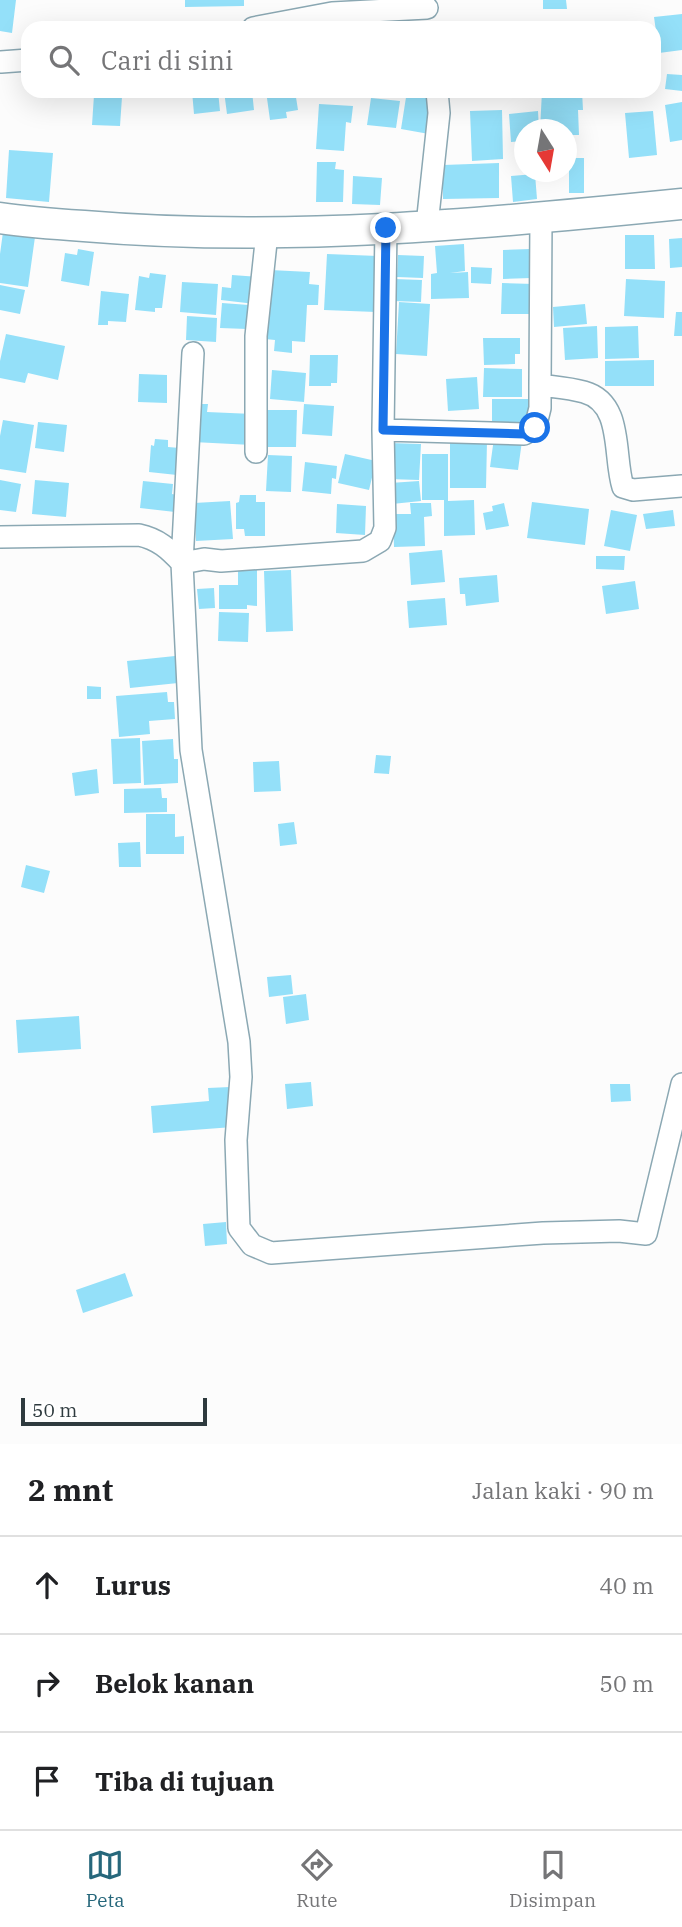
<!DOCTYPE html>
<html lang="id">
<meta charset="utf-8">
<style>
:root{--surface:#fff;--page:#f2f2f2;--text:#202124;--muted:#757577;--line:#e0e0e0;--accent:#26677b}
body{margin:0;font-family:"IBM Plex Serif",serif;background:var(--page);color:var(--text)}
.compass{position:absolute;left:514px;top:119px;width:63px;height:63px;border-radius:50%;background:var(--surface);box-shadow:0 7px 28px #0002;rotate:169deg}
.scale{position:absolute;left:21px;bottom:18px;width:186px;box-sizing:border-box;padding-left:7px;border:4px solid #2e3a3e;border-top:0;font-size:19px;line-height:24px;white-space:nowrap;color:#2e3a3e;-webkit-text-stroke:5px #fff;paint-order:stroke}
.stop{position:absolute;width:21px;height:21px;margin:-16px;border:5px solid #1a73e8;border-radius:50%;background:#fff}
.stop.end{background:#1a73e8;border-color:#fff;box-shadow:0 2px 7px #0008}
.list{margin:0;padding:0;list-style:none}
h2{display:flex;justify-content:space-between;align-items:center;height:91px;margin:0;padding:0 28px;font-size:30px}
h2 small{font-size:23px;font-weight:400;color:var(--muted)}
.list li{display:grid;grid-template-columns:46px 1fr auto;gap:21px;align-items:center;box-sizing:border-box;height:98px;padding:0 28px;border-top:2px solid var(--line)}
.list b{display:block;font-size:26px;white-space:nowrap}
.list em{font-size:23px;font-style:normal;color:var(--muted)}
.icon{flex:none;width:38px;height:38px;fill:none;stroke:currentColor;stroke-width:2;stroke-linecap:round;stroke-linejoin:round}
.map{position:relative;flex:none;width:682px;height:1444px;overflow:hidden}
.search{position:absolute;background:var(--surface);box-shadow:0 7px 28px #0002;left:21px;right:21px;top:21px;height:77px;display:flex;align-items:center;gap:18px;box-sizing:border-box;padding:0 24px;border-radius:21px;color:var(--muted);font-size:26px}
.sheet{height:385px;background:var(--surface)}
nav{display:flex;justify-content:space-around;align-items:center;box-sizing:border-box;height:98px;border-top:2px solid var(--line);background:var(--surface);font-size:19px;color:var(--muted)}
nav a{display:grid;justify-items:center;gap:4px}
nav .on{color:var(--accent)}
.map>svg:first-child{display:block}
.building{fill:#94e0f9}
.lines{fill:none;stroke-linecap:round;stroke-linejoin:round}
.street-casing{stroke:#8ba8b3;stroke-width:24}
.secondary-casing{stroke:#8ba8b3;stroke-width:33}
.street{stroke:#fff;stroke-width:21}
.secondary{stroke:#fff;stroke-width:30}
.route{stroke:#1a73e8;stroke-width:9}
</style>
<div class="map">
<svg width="682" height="1444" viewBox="0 0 682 1444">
<rect width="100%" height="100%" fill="#fcfcfc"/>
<path class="building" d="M0 0H16L12 33 0 31Z
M185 0H244V6L185 7Z
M543 0H566L567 9H543Z
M682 14V50L659 53 654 17Z
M516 22H534V28H516Z
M544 23 571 24V28H544Z
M667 74 682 75V91L665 89Z
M192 91H218L220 111 194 114Z
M224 91H252L254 110 227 114Z
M266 91H295L298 110 286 112 287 118 270 120Z
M407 91 431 93 429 134 401 129Z
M542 91H582L583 110H578L579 135H566V130H540Z
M94 95 122 97 120 126 92 125Z
M371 98 400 101 396 128 367 125Z
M682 102V140L670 142 665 105Z
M319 104 353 106 351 123 346 122 344 151 316 149Z
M502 110 503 159 472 161 470 111Z
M538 111 539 130H524V141L511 142 509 114Z
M653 111 657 155 629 158 625 113Z
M9 150 53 153 49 202 6 198Z
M569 158H584V193H569Z
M317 162H336L335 169 344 170 343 202H316Z
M499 163V198L443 199V165Z
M535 174 537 199 513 202 511 176Z
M353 176 382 178 380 205 352 204Z
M3 232 35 237 28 287 0 283V254Z
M625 235H654L655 269H625Z
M682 238V267L670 268 669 239Z
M464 244 465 271 450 273 468 272 469 298 431 299V274L437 273 435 246Z
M78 249 94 252 89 286 61 281 65 253 77 255Z
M530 249 531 278 503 279V250Z
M327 254 378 256 376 312 324 310Z
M398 255 424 256 423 278 397 277Z
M471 267 492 268 491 284 471 283Z
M270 270 310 272 309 284 319 285 318 305H307L305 342 292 341V353L274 351 275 340 265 339Z
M150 273 166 275 162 308H155V312L135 310 139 276 149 278Z
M232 275 258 277 255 304 221 300 222 287 231 288Z
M394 279 422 280 421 302 393 301Z
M626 279 665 281 664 318 624 316Z
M182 282 218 284 216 315 180 312Z
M502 283 534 284 533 314H501Z
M0 285 25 290 20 314 0 310Z
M101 291 129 294 126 322 108 321V325H98Z
M399 302 430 304 427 356 396 354Z
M222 303 249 305 247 329 220 328Z
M585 304 587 324 554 327 553 307Z
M676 312H682V336H674Z
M187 316 217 318 216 342 186 340Z
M597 326 598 358 565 360 563 328Z
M638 326 639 358 605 359V327Z
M6 334 65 346 58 380 28 373 25 383 0 378V361Z
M483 338H520V354H515V364L484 365Z
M310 355H338L337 383H331V386H309Z
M654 360V386H605V361Z
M484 368 522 369V397H483Z
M272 370 306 373 304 402 270 399Z
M139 374 167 375V403L138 402Z
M477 377 479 409 448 411 446 379Z
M492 399H530V425H492Z
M197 404H208L207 412 253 414 252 445 193 442Z
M304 404 334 406 332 436 302 434Z
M267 410H297L296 447H266Z
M3 420 34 425 26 473 0 469V436Z
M38 422 67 425 64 452 35 448Z
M494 438 522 441 518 470 490 467Z
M155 439 168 440V447L180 448 177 475 149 472 151 445 154 446Z
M450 441H487L486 488H450Z
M389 443 421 444 419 480 388 479Z
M345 454 376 461 369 490 338 483Z
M422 454H448V501L474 500 475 535 444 536V500H422Z
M268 455 292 456 291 492 266 491Z
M305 462 337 466 336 479 332 478 331 494 302 491Z
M0 480 21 484 16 512 0 510Z
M35 480 69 483 66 517 32 514Z
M143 481 173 484 172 494 177 495 175 512 140 508Z
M419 481 421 501 392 504 390 483Z
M240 495H256V502H265V536H245L244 529H236V503L239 502Z
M230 501 233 539 196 541 194 503Z
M532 502 589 509 585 545 527 538Z
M410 503H431L432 516 424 517 425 546 394 547 393 514H411Z
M504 503 509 526 486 530 483 513 493 511 492 506Z
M337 504 366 506 365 535 336 533Z
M611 510 637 515 630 551 604 546Z
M673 510 675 526 646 529 643 514Z
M442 550 445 582 411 585 409 553Z
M596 556H625L624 570 596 569Z
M238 570H257V606L247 605V609H219V585H238Z
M291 570 293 631 266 632 264 571Z
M497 575 499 602 466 606 465 594H460L459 578Z
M635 581 639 609 606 614 602 586Z
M214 588 215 608 199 609 197 589Z
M445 598 447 625 409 628 407 601Z
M219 612 249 613 248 642 218 641Z
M175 656 178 683 130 688 127 661Z
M87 686 101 687V699H87Z
M167 692 168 702H174L175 719 149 721 150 734 119 737 116 696Z
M140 738 141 783 113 784 111 739Z
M173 739 174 759H178V783L144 785 142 741Z
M376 755 391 756 389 774 374 773Z
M279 761 281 791 254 792 253 762Z
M97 769 99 793 75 796 72 773Z
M161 788 162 798H167V812L124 813V789Z
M146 814H175V837L184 836V854H146Z
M294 822 297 844 280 846 278 824Z
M140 842 141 867H119L118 843Z
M26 865 50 871 44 893 21 887Z
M291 975 293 994 269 997 267 977Z
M306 994 309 1020 286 1024 283 997Z
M79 1016 81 1049 18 1053 16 1020Z
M311 1082 313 1106 287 1109 285 1084Z
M610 1084H630L631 1101 611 1102Z
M230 1087 233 1127 153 1133 151 1106 209 1101 208 1088Z
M226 1222 227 1244 205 1246 203 1224Z
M125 1273 133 1296 83 1313 76 1290Z"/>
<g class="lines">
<defs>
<path id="street" d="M253 28 332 13 427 8
M1 62 28 60
M427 225 439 113 437 91
M193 353 182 563 191 750 239 1042 241 1077 236 1140 239 1228 252 1245 271 1253 543 1233 619 1231 646 1234 682 1084
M540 385C555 387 570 388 584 392 624 403 613 456 623 487L633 490 682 486
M383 430 524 434 535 428 540 408V385L541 218
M256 452V336L267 233
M0 537 139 535C158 539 169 549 182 563
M182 563 204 559 221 561 363 551 380 541 385 528 383 430 386 228"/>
<path id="secondary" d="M0 218C28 222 56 224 84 226 283 243 484 224 682 204"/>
</defs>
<use href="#street" class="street-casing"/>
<use href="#secondary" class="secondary-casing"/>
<use href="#street" class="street"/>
<use href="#secondary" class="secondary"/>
</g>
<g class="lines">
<path class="route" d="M386 228 383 430 524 434 535 428"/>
</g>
</svg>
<svg class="compass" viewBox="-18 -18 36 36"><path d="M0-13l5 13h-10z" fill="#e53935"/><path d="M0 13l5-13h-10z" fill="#757577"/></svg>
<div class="scale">50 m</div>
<div class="stop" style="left:535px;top:428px"></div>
<div class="stop end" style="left:386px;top:228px"></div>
<div class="search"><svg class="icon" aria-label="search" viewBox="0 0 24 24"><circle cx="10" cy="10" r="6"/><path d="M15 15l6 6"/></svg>Cari di sini</div>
</div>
<section class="sheet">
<h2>2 mnt<small>Jalan kaki · 90 m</small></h2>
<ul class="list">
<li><svg class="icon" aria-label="ahead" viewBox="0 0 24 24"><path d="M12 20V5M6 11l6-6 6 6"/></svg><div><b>Lurus</b></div><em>40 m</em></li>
<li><svg class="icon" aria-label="right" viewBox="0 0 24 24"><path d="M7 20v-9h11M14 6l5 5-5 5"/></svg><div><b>Belok kanan</b></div><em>50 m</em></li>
<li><svg class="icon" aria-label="arrive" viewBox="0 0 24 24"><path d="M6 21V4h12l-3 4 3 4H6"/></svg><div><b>Tiba di tujuan</b></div></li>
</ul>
</section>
<nav>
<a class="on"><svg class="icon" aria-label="map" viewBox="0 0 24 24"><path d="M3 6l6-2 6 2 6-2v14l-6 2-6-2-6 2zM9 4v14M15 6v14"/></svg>Peta</a>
<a><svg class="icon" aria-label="directions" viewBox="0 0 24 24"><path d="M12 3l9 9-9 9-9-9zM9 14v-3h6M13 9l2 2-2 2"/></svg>Rute</a>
<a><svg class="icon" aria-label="saved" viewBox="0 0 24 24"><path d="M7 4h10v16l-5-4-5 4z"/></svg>Disimpan</a>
</nav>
